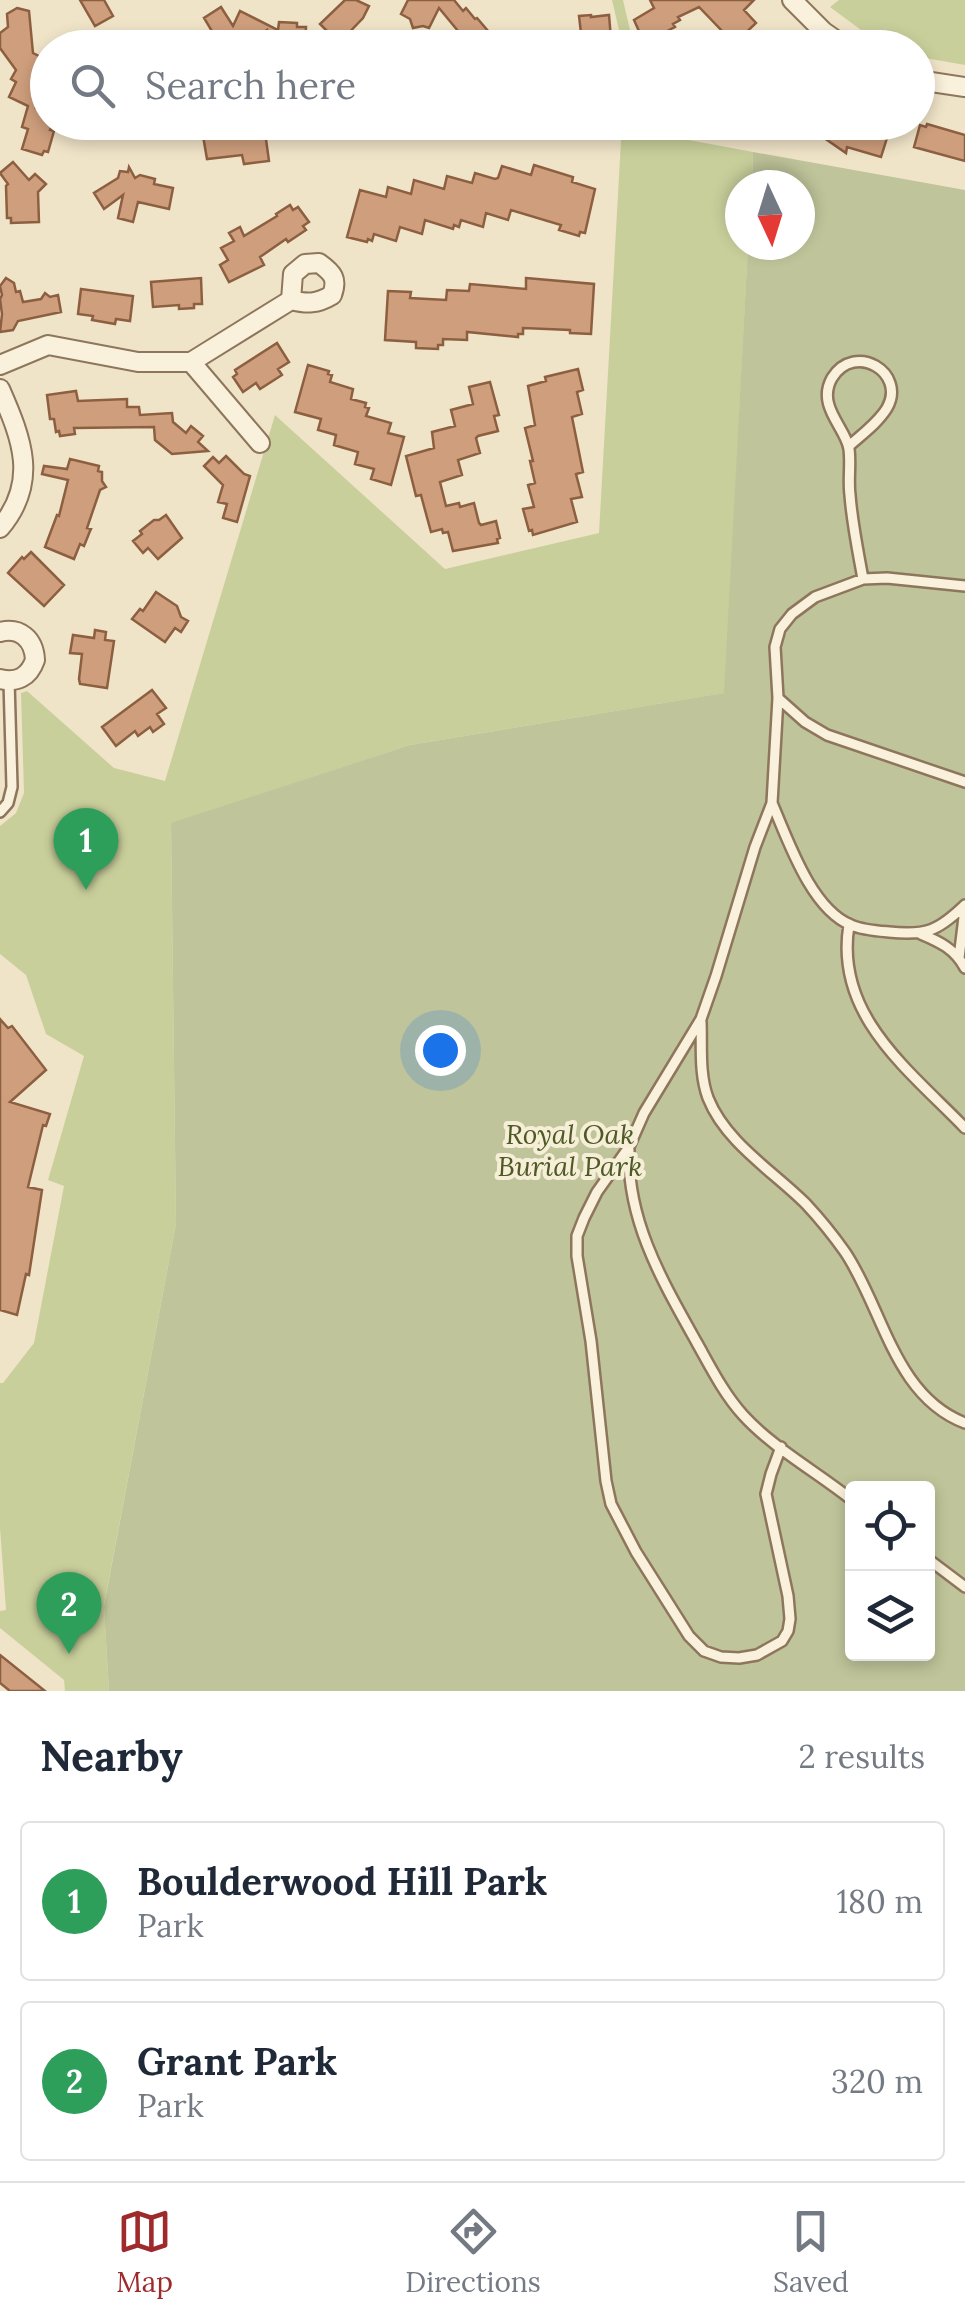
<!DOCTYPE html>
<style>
:root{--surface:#fff;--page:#f2f2f3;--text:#1f2937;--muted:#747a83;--line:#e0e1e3;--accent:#9e2a2b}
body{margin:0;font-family:Lora,serif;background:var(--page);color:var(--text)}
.controls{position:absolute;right:30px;bottom:30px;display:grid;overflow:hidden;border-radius:10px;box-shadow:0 5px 15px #0003}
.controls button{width:90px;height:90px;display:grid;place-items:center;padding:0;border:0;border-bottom:2px solid var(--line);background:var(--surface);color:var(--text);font:50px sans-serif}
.compass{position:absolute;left:725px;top:170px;width:90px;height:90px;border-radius:50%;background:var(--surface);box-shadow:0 5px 15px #0003;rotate:176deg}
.you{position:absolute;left:440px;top:1050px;width:35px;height:35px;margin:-25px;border:8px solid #fff;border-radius:50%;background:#1a73e8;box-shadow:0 0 0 15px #1a73e833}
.badge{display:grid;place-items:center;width:65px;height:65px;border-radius:50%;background:var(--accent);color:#fff;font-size:32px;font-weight:700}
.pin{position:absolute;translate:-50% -82px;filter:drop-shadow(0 2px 5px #0008)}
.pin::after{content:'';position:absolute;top:52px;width:35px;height:30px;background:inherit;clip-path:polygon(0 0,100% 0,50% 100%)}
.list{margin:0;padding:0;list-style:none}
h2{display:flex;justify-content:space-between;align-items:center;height:130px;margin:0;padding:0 40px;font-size:42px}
h2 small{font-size:32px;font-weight:400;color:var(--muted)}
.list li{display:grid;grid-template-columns:65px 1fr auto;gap:30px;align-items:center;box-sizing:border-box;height:160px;margin:0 20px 20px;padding:0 20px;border:2px solid var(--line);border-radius:10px}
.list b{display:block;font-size:38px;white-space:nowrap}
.list p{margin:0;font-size:32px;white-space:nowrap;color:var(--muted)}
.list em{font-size:32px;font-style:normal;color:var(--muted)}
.icon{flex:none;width:55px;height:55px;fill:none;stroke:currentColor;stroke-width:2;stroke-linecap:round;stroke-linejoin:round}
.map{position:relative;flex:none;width:965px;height:1691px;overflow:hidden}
.search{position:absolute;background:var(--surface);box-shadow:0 5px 15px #0003;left:30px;right:30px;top:30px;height:110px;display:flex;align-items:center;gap:25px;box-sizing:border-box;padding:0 35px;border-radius:55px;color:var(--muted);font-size:38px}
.sheet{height:490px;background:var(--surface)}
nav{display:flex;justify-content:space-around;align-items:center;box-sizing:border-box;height:140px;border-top:2px solid var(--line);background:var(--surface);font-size:28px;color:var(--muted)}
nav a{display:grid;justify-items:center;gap:5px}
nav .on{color:var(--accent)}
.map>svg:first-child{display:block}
.green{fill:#c9cf9b}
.cemetery{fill:#bfc49a;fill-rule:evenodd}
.building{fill:#cf9f7d;stroke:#8d5f41;stroke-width:2.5}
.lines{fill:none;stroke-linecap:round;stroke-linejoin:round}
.lane-casing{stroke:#8d765c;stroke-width:14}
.street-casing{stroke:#8d765c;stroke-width:22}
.lane{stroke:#faf1dc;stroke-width:9}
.street{stroke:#faf1dc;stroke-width:18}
.labels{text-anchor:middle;stroke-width:8;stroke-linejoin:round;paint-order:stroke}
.park-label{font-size:28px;font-style:italic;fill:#4d5a26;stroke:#f7eed8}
</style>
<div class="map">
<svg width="965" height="1691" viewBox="0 0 965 1691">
<rect width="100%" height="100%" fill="#f0e4c8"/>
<path class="green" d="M612 0H623L634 47H623Z
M839 0H965V65L919 57 918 48 891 47 865 33 830 7Z
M622 123H635V130L753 152 752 185H740V245H748L725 693 410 745 171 824 176 1224 104 1605 109 1691H65L64 1680 0 1628V1611L6 1610 0 1528V1383H3L34 1343 64 1186 48 1180 84 1056 46 1034 26 975 0 954V826L16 813 24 793 21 693 27 691 114 768 165 781 275 415 445 569 599 533Z"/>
<path class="cemetery" d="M753 152 965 190V1691H109L104 1606 176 1224 171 823 410 745 724 693 748 245H800V185H752ZM852 1488H928V1654H852Z"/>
<path class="building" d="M80 0H104L113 16 95 26Z
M345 0H356L369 6 363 18 339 43 320 24Z
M408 0H454L463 11 466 8 475 19 477 18 488 31 486 33 489 37 476 48H471L465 41 459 46 451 36 458 31 439 8 429 28 423 26 413 28 410 19 401 14Z
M650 0H754L744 10 756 23 731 47 720 35 723 32 699 7 678 17 680 20 673 24 675 27 669 30 670 32 652 41 643 40 634 20 654 8Z
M221 7 233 26 240 11 278 30 279 22 297 23V27H306L305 48H268L267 30 239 48H222L204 18Z
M17 8 29 11 33 53 43 58 45 65 40 76 48 80V82L36 108 48 111V122L53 123 50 130 54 131 48 152 44 151 42 155 22 149 28 129 22 127 28 106 9 97 16 82 11 79 16 70 0 48V33L8 27 7 14Z
M591 15V17L609 15 611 39 582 42 579 16Z
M225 122H245L246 125H250L251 127 264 125 269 161 244 164 242 155 207 159 202 130 216 128 218 124Z
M710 122H749L745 136 710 125Z
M801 122H892L881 157 847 147 846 153Z
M927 124 965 135V161L914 147 920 125 926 127Z
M13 162 29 180 35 174 46 184 38 192 39 222 11 223V218H7L6 186 8 184 0 173Z
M534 165 573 177 572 182 595 189 585 233 580 232 579 236 559 230 561 225 511 210 508 220 486 213 483 227 461 220 459 227 454 225 453 229 425 220 422 234 400 227 396 241 374 234 372 241 368 239 367 242 347 237 360 190 386 197 388 187 411 194 414 180 444 189 447 176 472 183 475 173 495 179 498 178 502 166 531 175Z
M129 167 135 178 140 175 155 179 154 184 173 188 169 209 138 202 133 222 118 218 123 195 104 209 94 193 118 178 120 171 128 172Z
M290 205 293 210 298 207 309 222 303 226 306 230 288 242 286 239 260 257 264 265 229 282 220 265 228 260 221 248 234 241 229 233 240 227 244 236 277 216 276 214Z
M6 278 14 283 16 292 20 291 23 302 41 299 45 293 50 297 58 295 61 312 18 321 13 330 0 332 2 314 0 299 2 295 0 286Z
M201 278 202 304H194V308L179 309V305L153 307 151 282Z
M526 278 594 284 591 334 570 333V330L523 328V334H518V337L467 332V340L443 339V345H438V349L416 348V342L385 340 388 291 411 292 410 298 446 300 447 290 469 291 470 284 526 289Z
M81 289 133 296 130 321 116 319 115 324 92 320 93 316 78 314Z
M277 343 289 362 278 369 282 375 260 389 256 383 243 392 233 377 237 374 235 370Z
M308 365 329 371 328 374 332 375 330 382 353 389 351 399 366 403 365 407 369 408 366 416 391 423 388 433 404 437 391 485 371 479 374 469 355 464 358 452 334 445 336 435 318 430 321 419 295 412Z
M578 369 583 390 577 392 582 414 572 417 583 472 576 474 582 497 571 499 577 522 533 535 532 530 529 531 523 509 534 507 528 485 535 483 530 461H533L525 428 535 425 528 386 546 381 545 377Z
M490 382 499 415 494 416 498 431 478 436 476 438 480 453 458 460 462 475 440 482 446 506 459 503 460 507 474 503 479 523 481 525 496 521 500 538 497 539 498 543 453 551 448 532 443 533 442 529 431 532 422 499 421 495 416 496 406 456 434 448 432 432 455 426 451 410 473 404 469 387Z
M76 391 78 401 127 399V407H139L140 415 172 413 173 422 186 433 191 426 203 436 198 442 208 451 172 454 155 440 154 427 74 428 75 434 60 436 59 431 56 432 54 419H50L47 395Z
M226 456 244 474 250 476 237 522 223 518 227 504 218 502 223 485 204 466 213 457 219 463Z
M70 459 99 466 98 471 102 472V481L106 487 100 490 87 528 91 529 90 531 84 546 80 544 74 559 45 547 57 515 59 516 68 480 42 474 44 466 67 469Z
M166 515 182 538 158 559 148 548 143 553 133 541 142 534 140 531 154 520H159Z
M31 552 64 585 44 606 8 573 22 557 24 559Z
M156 592 177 606 181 617 188 621 181 632 175 628 165 642 132 619 140 609 143 611Z
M95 630 106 632 105 640 114 641 107 688 80 684 79 679 82 654 70 653 73 635 94 638Z
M152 690 166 708 157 714 164 724 153 732 150 727 138 736 135 731 116 746 102 727Z
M0 1019 8 1028 12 1026 46 1070 10 1102 50 1114 46 1126 43 1125 28 1187 42 1190 29 1275 26 1274 17 1315 0 1310Z
M0 1655 45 1691H10L0 1683Z"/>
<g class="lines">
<defs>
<path id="lane" d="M849 446C861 435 878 423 887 408 907 373 855 341 832 378 816 406 846 428 849 449 851 464 848 480 850 495 852 523 858 551 863 579
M778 698 805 722 827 735 965 782
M772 803C788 840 811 909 851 925 862 930 877 931 889 932 926 936 938 931 965 905
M0 812 8 803 12 787 9 681
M849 925C834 1015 909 1070 965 1128
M921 934C940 942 955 949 965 968
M959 958 965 909
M701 1022C702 1046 699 1074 708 1098 726 1143 773 1171 806 1204 820 1219 833 1235 845 1252 883 1308 894 1396 965 1423
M629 1150C627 1222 663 1282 697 1343 711 1368 724 1394 743 1415 773 1448 817 1472 852 1500
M781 1447 771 1474 766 1494 788 1596 790 1619 788 1631 782 1641 757 1655 739 1658 721 1657 704 1651 689 1636 636 1552 611 1504 606 1481 591 1341 577 1256V1236L584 1218 597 1192 629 1147 644 1113 701 1019 716 976 755 847 772 803 778 698 775 647 780 629 792 614 815 597 863 579 887 578 965 586
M928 1559 965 1587"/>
<path id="street" d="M792 0 824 32 847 48
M918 80 965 87
M191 362 260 443
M0 365 48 345 138 362H191L291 300C307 304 317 304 332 295 338 279 333 273 319 263L305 264 293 274 291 300
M0 389C22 439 39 482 0 528
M0 632C20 627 34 639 35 660 29 677 17 683 0 679"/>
</defs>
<use href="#lane" class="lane-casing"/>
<use href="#street" class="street-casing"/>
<use href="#lane" class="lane"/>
<use href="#street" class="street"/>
</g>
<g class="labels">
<g class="park-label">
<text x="570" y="1144">Royal Oak<tspan x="570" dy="32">Burial Park</tspan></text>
</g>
</g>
</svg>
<div class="controls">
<button><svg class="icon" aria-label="locate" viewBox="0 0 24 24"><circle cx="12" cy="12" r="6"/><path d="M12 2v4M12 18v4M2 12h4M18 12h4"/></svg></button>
<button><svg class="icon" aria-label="layers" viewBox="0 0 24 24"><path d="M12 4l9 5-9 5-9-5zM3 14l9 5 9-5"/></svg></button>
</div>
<svg class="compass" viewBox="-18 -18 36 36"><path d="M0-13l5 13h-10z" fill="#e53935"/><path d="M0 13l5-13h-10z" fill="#747a83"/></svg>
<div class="you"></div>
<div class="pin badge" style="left:86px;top:890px;background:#2e9e5b">1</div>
<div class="pin badge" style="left:69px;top:1654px;background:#2e9e5b">2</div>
<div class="search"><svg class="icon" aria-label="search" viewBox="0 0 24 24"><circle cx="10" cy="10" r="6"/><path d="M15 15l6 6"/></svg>Search here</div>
</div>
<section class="sheet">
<h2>Nearby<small>2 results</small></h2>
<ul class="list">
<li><span class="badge" style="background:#2e9e5b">1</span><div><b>Boulderwood Hill Park</b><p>Park</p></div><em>180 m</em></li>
<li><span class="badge" style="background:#2e9e5b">2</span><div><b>Grant Park</b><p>Park</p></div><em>320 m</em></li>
</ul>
</section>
<nav>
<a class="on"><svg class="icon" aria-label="map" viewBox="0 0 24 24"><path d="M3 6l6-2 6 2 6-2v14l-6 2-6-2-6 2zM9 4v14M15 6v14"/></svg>Map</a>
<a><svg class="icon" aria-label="directions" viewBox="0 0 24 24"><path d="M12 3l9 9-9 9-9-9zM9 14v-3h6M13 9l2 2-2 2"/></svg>Directions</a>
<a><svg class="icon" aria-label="saved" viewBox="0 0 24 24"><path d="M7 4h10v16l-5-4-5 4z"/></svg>Saved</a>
</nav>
